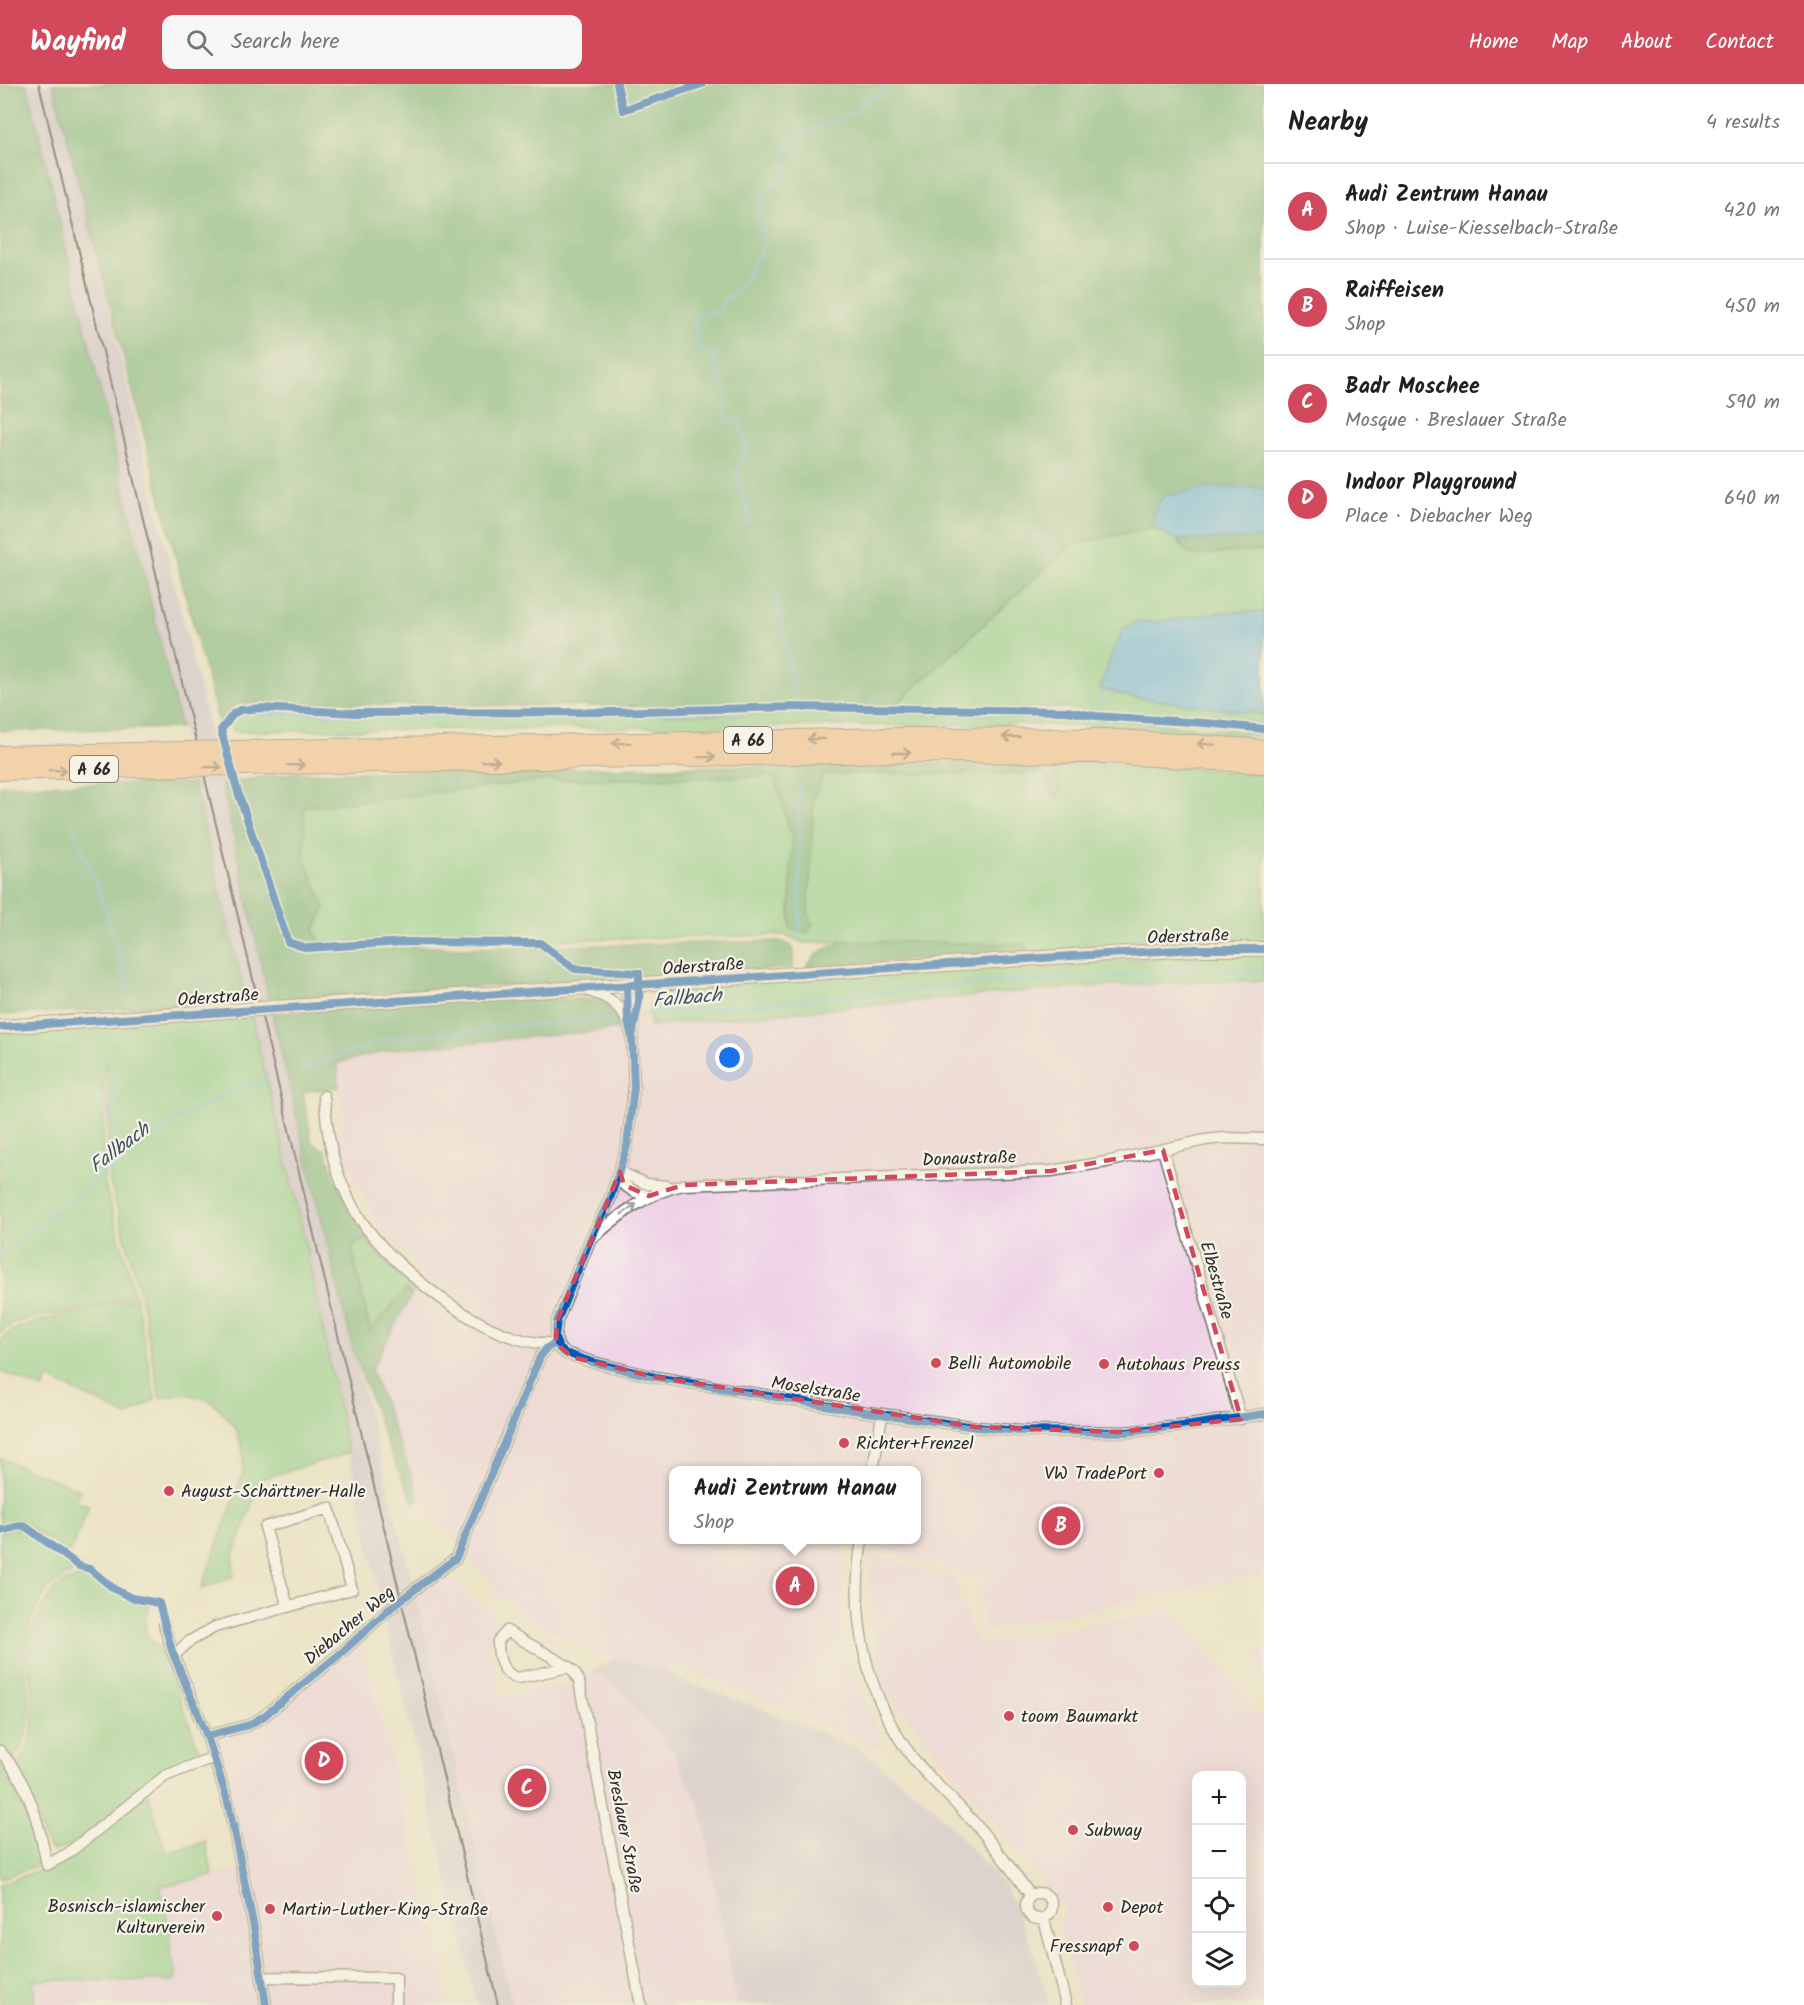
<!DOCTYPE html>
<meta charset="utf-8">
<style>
:root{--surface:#fff;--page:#f6f6f6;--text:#202124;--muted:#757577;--line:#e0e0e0;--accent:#d1495b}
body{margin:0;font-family:Kalam,sans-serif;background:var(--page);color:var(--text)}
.controls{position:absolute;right:18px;bottom:18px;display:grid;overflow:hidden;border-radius:12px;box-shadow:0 6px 24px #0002}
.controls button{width:54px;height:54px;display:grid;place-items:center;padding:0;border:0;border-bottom:2px solid var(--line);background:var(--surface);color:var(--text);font:30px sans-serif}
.you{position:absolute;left:730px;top:974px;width:21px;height:21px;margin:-15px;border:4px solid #fff;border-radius:50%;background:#1a73e8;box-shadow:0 0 0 9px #1a73e833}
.badge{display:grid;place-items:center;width:39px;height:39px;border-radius:50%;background:var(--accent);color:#fff;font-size:20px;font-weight:700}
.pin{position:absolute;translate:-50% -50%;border:3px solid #fff;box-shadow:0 2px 6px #0006}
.popup{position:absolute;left:669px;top:1382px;width:252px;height:78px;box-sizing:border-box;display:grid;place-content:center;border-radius:12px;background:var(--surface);filter:drop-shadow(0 2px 4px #0005);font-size:20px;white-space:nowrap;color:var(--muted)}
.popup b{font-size:22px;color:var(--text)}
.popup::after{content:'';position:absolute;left:50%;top:100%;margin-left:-12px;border:12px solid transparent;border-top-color:var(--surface)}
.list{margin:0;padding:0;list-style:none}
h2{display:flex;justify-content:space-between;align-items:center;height:78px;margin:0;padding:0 24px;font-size:26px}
h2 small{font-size:20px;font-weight:400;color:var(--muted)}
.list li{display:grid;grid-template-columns:39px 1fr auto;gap:18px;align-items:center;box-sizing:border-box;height:96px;padding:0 24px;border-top:2px solid var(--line)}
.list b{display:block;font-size:22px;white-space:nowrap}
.list p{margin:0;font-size:20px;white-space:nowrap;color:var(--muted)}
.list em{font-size:20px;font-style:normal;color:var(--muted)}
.icon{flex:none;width:33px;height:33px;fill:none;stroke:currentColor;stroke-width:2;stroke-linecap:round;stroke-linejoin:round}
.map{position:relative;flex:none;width:1264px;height:1921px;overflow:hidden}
header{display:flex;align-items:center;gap:36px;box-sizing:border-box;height:84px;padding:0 30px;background:var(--accent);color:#fff}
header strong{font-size:28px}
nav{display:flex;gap:33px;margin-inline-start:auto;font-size:21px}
.search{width:420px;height:54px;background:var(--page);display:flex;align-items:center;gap:15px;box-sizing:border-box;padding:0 21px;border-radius:12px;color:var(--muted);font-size:22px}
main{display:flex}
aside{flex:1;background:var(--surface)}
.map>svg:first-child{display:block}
.built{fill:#eed0e7;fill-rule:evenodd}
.industrial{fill:#ccbed3}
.green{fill:#89d08a;stroke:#5a7e5a;stroke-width:1.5}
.forest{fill:#6eb276;stroke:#4c6e50;stroke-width:1.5}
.water{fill:#68b7e3;stroke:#4a7187;stroke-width:1.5}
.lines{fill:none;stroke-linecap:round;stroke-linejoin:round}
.stream{stroke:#68b7e3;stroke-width:2}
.street-casing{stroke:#6f6c61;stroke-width:13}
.secondary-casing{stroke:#6f6c61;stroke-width:16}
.highway-casing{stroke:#6f6c61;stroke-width:20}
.street{stroke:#fff;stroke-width:10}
.secondary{stroke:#fce5d0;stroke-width:14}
.highway{stroke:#f8bd89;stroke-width:18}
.rail{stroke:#2b2b2b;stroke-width:2}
.secondary-bridge-casing{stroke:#6f6c61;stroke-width:16;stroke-linecap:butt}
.highway-bridge-casing{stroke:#6f6c61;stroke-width:20;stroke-linecap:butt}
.secondary-bridge{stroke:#fce5d0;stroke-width:14}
.highway-bridge{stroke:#f8bd89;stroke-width:18}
.cycleway-casing{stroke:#f7f3e8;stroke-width:11}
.cycleway{stroke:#0057b8;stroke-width:8}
.oneway{stroke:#876d55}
.oneway2{stroke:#a0a0a0}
.marked{fill:none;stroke:#d1495b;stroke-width:4.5;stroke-dasharray:12 8;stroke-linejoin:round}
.poi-dot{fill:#d1495b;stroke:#f7f3e8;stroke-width:2}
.labels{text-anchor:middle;stroke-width:4.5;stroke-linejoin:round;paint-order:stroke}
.shield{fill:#f7f3e8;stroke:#686764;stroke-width:1.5}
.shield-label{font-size:16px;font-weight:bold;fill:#2b2b2b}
.street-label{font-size:18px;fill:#2b2b2b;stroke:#f7f3e8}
.poi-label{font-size:18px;fill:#2b2b2b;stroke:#f7f3e8;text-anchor:start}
.water-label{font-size:20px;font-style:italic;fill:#3d5562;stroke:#f7f3e8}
</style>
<header>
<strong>Wayfind</strong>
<div class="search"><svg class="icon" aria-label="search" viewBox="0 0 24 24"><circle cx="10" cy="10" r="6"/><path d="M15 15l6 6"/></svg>Search here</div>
<nav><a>Home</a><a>Map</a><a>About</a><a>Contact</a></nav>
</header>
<main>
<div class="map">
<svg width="1264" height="1921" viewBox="0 0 1264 1921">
<rect width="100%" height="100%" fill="#f7f3e8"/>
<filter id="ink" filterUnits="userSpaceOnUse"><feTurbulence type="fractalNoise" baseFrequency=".0167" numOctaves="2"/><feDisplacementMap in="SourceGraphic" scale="12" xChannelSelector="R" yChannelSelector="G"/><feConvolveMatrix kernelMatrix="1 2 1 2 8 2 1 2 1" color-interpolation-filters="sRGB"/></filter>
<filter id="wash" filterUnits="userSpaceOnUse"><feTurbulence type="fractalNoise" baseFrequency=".008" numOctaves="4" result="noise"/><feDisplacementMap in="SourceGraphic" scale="24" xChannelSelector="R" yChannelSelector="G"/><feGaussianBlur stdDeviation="1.35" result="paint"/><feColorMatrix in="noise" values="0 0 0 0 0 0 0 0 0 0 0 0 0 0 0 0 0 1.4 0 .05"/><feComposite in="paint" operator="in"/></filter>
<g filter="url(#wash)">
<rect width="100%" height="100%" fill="#ece4c6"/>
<path class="built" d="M1213 896 1264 897V1490L983 1547 980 1494 846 1456H916V1386H674V1456H843V1564L886 1667 722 1598 672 1579 666 1586 645 1583 614 1575 560 1552 534 1537 501 1513 420 1414 371 1286 424 1188 381 1145 343 1075 336 1054 343 1033 337 979 397 965 819 924 1074 903Z
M867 1470 955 1494 977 1560 1174 1526 1264 1640V1921H1081L1059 1842 1064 1825 880 1598ZM1196 1692H1242V1898H1196Z
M445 1491 498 1539 488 1553 500 1611 571 1600 592 1587 619 1606 672 1666 700 1722 737 1921H513L416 1513 440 1493Z
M361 1555 451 1921H34V1896L175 1897 176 1886 170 1868 171 1851 160 1802 247 1784 239 1741 214 1653 249 1643Z
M1264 1562V1590L1260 1587 1256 1573Z"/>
<path class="industrial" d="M27 0H53L84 119 222 699 269 917 347 1243 416 1513 513 1921H477L386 1541 311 1194 299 1129Z
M614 1575 666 1586 679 1596 751 1620 859 1664 933 1722 1006 1803 1032 1862 1049 1921H737L700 1722 672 1666 619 1606 592 1587Z"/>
<path class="green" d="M1152 443 1177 456 1190 471 1264 466V528H1225L1159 538H1138L1100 605 1132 613 1264 630V643L1095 629 1068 624H892L1071 461Z
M259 626 354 631 1066 630 1095 634 1264 649V653L1107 642 1033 640 232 647 230 638C236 626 246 627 259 626Z
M1050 677 1180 683 1264 690V858L1030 868 843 857 804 859 786 851 494 857 404 854 321 859 314 847 325 824 305 775 303 723 547 696 774 692 792 753 790 844 813 839 808 829 814 713 824 690 1044 689Z
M1264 868V897C1167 896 1070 903 973 912 865 921 757 931 650 942 648 927 649 913 663 904L811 893Z
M251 931 299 1129 348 1369 261 1395 233 1473 234 1492 201 1505 243 1390V1368L236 1344 220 1325 210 1317 187 1310 160 1314 140 1210 109 1094 107 979 104 984 103 1083 104 1097 135 1211C115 1216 95 1222 75 1227 50 1232 21 1230 0 1249V948Z
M368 1155 393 1185 415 1205 411 1212 406 1206 370 1248 352 1165 356 1158Z
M136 1214 155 1315 128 1332 48 1294 43 1305 0 1287V1256C21 1237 47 1236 73 1230 94 1226 115 1219 136 1214Z
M0 1374 80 1406 76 1417 89 1422 70 1469 27 1442 20 1440 0 1444Z
M20 1443 33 1448 79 1483C69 1493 54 1496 46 1508 36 1522 23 1552 23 1569 22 1581 26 1594 28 1606 31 1630 29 1658 12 1676L0 1663V1448Z
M91 1489C115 1507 120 1513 150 1521L145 1538 146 1549 158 1563 166 1578 201 1671C179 1680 158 1690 139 1705 115 1723 83 1763 52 1767L47 1761 16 1681 26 1669 32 1648 33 1607 26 1572 28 1554 42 1524 54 1506 61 1500Z
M0 1669 19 1698 43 1774 40 1780 0 1795Z
M148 1709 166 1769 205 1758 213 1792 160 1802 171 1851 170 1868 176 1886 175 1897 34 1896V1921H0V1800L48 1783Z"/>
<path class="forest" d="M0 0H27L181 644 0 647Z
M53 0H1264V404H1206L1155 426 1152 443 1071 461 892 624 236 620 219 640Z
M1264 454V466L1190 471 1177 456Z
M1050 677 1059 688 1060 709 1054 714 1044 689 824 690 814 713 808 829 813 839 808 848 790 845 792 753 774 692 547 696 304 723 305 775 325 824 314 847 324 866 405 862 465 864 780 857 791 861 793 866V884L339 911 269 917 222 699 292 689Z
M194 699 247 918 0 931V701Z
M843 857 1025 860 1030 868 806 883 818 869Z
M531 911C537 912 544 914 550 915 576 916 615 906 621 945L396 965 337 979 339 1003 303 1008 312 1059 326 1066 334 1093 368 1155 356 1158 352 1166 370 1247 406 1206 411 1212 371 1286 420 1414 414 1419 387 1360 353 1266 272 930Z"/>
<path class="water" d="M1256 403 1264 404V454L1177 456 1152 443 1155 426 1163 412 1206 404Z
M1225 528H1264V630L1132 613 1100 605 1113 567 1124 544 1138 538H1159Z"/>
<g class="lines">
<path class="stream" d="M750 439C749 434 749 429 748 425 745 412 737 402 737 388 738 376 745 371 747 357L741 350 742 337H729L724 335 723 327 728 317 711 269 706 265H699L695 237 699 230 720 228 724 216C746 204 750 180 765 161L757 132C761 125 760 116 765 109 773 98 785 100 787 85L783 80C785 74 786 66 790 62 810 35 850 44 866 14L877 12 889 0
M775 503 795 612
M869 623 879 610
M800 626 1067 631
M273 629C446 635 619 631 792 626
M1096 629 1201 632 1264 639
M1099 629 1102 606
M235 632 243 629H273V637
M799 699 800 850
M72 741 100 809 129 905
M639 931 988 899 1233 886 1264 887
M110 983 112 990 114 1082
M298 987 383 956 454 948 621 933
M0 1171 114 1082 180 1033 226 1009 266 997"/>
</g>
</g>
<g filter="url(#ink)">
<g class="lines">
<defs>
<path id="street" d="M627 902 628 938 632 953 634 1003 627 1062 610 1115 590 1156 557 1237 555 1254 559 1264 565 1269 592 1278 655 1293 866 1328 976 1343 1019 1347 1127 1348 1191 1341 1264 1330
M585 906C605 912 617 917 626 935
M632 951 640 901
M324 1012C327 1043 330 1073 343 1102 349 1117 358 1133 368 1146 404 1192 494 1265 556 1259
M1163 1066 1241 1335
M620 1088 647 1100 667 1102
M621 1088 624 1101 635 1108 649 1112
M595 1152C622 1129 647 1109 683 1101L1051 1087 1106 1078 1205 1056 1224 1054 1264 1055
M873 1386 882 1331
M862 1456C849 1532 865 1610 912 1673 932 1698 957 1719 978 1743 997 1765 1014 1789 1031 1812
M164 1540 172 1567 207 1652 228 1718 254 1844 266 1921
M174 1572 188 1558 215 1543 352 1505 329 1424 265 1443 288 1523
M569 1583 518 1594C501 1590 498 1573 498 1557L507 1547 569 1583 574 1588 579 1597 641 1921
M207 1652 249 1641 264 1632 341 1569 393 1522 456 1474 540 1273 547 1264 556 1259
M0 1667C29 1699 39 1739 47 1781L67 1770 165 1692 214 1673
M1026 1822a13 13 0 1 1 26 0a13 13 0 1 1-26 0Z
M1044 1835 1066 1921
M262 1893 396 1894V1920"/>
<path id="secondary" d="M288 923 1072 872 1197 865H1264
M0 943 242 926"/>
<path id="highway" d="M232 666 893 653 1105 654 1264 665
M0 671 184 667
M237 682 896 669 1105 670 1264 680
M0 687 189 683"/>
</defs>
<use href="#street" class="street-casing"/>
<use href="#secondary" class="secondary-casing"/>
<use href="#highway" class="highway-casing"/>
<use href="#street" class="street"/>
<use href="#secondary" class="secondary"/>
<use href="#highway" class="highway"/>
<path class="rail" d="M39 0C193 640 342 1281 498 1921"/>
<defs>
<path id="secondary-bridge" d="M242 926 288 923"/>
<path id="highway-bridge" d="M184 667 232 666
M189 683 237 682"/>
</defs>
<use href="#secondary-bridge" class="secondary-bridge-casing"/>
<use href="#highway-bridge" class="highway-bridge-casing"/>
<use href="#secondary-bridge" class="secondary-bridge"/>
<use href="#highway-bridge" class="highway-bridge"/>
<defs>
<path id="cycleway" d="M617 0 623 26 702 0
M627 902 628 938 632 953 634 1003 627 1062 610 1115 590 1156 557 1237 555 1254 559 1264 565 1269 592 1278 655 1293 866 1328 976 1343 1019 1347 1127 1348 1191 1341 1264 1330
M0 943 1072 872 1197 865H1264
M632 953 639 917V889L575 885 540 859 404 858 307 864 288 858 237 705 221 646 234 629 241 626 261 624 355 629 608 628 794 623 1067 627 1095 632 1206 639 1264 645
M0 1447 20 1442 26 1443 79 1482 90 1485 114 1505 132 1514 159 1519 172 1567 207 1652 228 1718 254 1844 266 1921
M207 1652 249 1641 264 1632 341 1569 393 1522 456 1474 540 1273 547 1264 556 1259"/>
</defs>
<use href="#cycleway" class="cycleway-casing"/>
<use href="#cycleway" class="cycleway"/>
</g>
<defs><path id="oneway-shaft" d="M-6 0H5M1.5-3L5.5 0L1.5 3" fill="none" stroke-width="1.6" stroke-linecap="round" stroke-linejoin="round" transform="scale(1.5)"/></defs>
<g class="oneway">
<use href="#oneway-shaft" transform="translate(1011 653) rotate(180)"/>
<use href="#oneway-shaft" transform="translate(816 655) rotate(179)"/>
<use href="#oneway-shaft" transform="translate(621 659) rotate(179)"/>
<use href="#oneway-shaft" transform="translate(1206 660) rotate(-176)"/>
<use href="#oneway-shaft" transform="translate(902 669)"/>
<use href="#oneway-shaft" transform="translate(707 673) rotate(-1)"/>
<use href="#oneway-shaft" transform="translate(491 677) rotate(-1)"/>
<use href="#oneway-shaft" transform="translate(296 681) rotate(-1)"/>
<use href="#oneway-shaft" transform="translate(213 683) rotate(-1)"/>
<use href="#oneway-shaft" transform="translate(58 686) rotate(-1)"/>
</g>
<use class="oneway2" href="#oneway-shaft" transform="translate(629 1125) rotate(-35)"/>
</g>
<path d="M0 0H1264V1921H0ZM1163 1066 1241 1335 1119 1348 976 1343 655 1293 572 1273 556 1259 557 1237 620 1088 624 1101 649 1112 683 1101 1051 1087Z" fill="#ece4c6" fill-opacity=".55" fill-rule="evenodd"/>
<path class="marked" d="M1163 1066 1241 1335 1119 1348 976 1343 655 1293 572 1273 556 1259 557 1237 620 1088 624 1101 649 1112 683 1101 1051 1087Z"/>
<g class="poi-dot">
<circle cx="936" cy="1279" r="6"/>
<circle cx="1104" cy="1280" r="6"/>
<circle cx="844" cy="1359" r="6"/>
<circle cx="1159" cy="1389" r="6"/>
<circle cx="169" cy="1407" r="6"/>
<circle cx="1009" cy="1632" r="6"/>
<circle cx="1073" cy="1746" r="6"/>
<circle cx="1108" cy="1823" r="6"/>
<circle cx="270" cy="1825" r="6"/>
<circle cx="217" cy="1832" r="6"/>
<circle cx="1134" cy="1862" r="6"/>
</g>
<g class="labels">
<g class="shield">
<rect x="724" y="643" width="48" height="26" rx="4.5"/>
<rect x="70" y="672" width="48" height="26" rx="4.5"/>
</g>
<g class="shield-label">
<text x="748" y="662">A 66</text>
<text x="94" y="691">A 66</text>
</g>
<g class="street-label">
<text transform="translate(1188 852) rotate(-2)" y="6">Oderstraße</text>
<text transform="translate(703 882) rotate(-4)" y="6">Oderstraße</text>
<text transform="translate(218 913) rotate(-4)" y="6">Oderstraße</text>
<text transform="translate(969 1074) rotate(-2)" y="6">Donaustraße</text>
<text transform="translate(1217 1196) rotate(74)" y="6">Elbestraße</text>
<text transform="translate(816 1305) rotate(9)" y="6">Moselstraße</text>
<text transform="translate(349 1541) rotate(-40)" y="6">Diebacher Weg</text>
<text transform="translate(625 1747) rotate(79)" y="6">Breslauer Straße</text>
</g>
<g class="poi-label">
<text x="948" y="1285">Belli Automobile</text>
<text x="1116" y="1286">Autohaus Preuss</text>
<text x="856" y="1365">Richter+Frenzel</text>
<text x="1147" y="1395" text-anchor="end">VW TradePort</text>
<text x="181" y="1413">August-Schärttner-Halle</text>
<text x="1021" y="1638">toom Baumarkt</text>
<text x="1085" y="1752">Subway</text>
<text x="205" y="1828" text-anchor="end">Bosnisch-islamischer<tspan x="205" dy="21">Kulturverein</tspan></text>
<text x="1120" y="1829">Depot</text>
<text x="282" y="1831">Martin-Luther-King-Straße</text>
<text x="1122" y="1868" text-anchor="end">Fressnapf</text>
</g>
<g class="water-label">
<text transform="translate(687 913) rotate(-5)" y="7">Fallbach</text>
<text transform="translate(119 1063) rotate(-37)" y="7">Fallbach</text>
</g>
</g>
</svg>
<div class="controls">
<button>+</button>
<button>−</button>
<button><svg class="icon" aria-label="locate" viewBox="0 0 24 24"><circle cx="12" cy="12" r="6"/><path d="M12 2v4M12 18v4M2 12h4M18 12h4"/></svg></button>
<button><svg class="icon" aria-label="layers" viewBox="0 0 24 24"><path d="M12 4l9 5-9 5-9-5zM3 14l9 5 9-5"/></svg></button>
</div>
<div class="you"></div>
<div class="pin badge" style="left:795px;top:1502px">A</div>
<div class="popup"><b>Audi Zentrum Hanau</b>Shop</div>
<div class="pin badge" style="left:1061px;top:1442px">B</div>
<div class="pin badge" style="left:527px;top:1704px">C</div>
<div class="pin badge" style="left:324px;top:1677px">D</div>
</div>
<aside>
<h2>Nearby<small>4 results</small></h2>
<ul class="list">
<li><span class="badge">A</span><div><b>Audi Zentrum Hanau</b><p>Shop · Luise-Kiesselbach-Straße</p></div><em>420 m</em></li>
<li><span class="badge">B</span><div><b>Raiffeisen</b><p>Shop</p></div><em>450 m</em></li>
<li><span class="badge">C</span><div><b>Badr Moschee</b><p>Mosque · Breslauer Straße</p></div><em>590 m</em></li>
<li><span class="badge">D</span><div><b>Indoor Playground</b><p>Place · Diebacher Weg</p></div><em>640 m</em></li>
</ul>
</aside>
</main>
